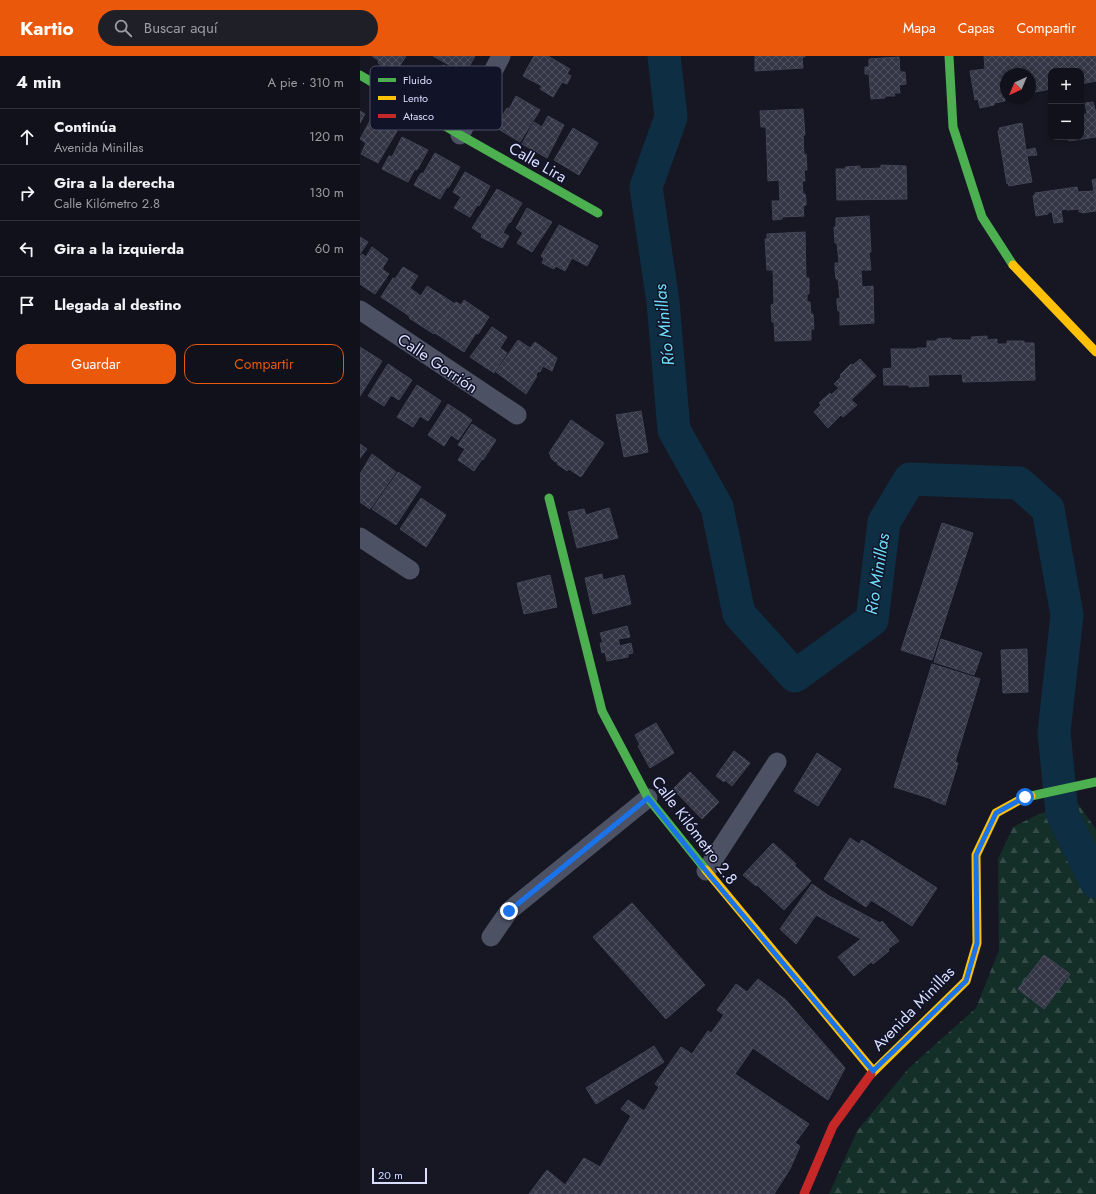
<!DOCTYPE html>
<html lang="es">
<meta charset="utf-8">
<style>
:root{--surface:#10111a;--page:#1e1f27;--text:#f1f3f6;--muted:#9c9da2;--line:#303139;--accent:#ea580c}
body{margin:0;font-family:Jost,sans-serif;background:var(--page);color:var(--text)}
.controls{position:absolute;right:12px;top:12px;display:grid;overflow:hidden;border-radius:8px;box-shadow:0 2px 6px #0003}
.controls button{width:36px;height:36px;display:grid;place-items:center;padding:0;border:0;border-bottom:1px solid var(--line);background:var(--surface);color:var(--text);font:20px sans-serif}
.compass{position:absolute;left:640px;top:12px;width:36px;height:36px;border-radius:50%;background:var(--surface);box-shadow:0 2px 6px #0003;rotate:224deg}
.scale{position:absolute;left:12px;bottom:10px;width:55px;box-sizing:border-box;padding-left:4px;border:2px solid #dadffe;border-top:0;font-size:11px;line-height:14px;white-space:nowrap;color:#dadffe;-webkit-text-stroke:3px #111328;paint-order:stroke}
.stop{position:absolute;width:12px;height:12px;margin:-9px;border:3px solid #1a73e8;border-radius:50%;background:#fff}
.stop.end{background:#1a73e8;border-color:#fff;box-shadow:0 1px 4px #0008}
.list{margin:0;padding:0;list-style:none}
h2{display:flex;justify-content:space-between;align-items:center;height:52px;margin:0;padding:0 16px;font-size:17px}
h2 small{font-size:13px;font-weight:400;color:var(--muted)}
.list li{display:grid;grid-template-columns:26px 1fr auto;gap:12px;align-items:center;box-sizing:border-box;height:56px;padding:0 16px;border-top:1px solid var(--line)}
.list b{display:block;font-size:15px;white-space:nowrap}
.list p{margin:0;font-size:13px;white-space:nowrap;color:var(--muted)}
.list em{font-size:13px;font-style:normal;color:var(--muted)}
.actions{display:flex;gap:8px;padding:12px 16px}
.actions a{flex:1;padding:9px 0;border:1px solid var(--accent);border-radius:12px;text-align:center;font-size:14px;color:var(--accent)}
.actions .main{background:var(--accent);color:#fff}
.icon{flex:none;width:22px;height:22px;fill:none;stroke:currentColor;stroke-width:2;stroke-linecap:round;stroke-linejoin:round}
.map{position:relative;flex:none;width:736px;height:1138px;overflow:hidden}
header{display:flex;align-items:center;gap:24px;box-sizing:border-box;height:56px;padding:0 20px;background:var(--accent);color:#fff}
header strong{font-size:19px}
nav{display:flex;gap:22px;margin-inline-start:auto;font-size:14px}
.search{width:280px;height:36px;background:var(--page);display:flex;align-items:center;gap:10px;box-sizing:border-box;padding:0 14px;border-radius:22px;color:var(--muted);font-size:15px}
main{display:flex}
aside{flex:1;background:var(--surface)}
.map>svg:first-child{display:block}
.forest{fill:url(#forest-firs)}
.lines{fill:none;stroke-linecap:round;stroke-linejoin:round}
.river{stroke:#0e2f43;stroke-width:33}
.building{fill:url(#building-cross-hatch);stroke:#424356}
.street{stroke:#4c5164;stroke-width:19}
.fast{stroke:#4caf50;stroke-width:9}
.slow{stroke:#ffc107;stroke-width:9}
.jam{stroke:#c62828;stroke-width:9}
.route{stroke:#1a73e8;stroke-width:5}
.labels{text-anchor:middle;stroke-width:3;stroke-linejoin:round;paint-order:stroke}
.street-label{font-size:16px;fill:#dadffe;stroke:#111328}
.water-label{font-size:17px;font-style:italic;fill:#6bdffa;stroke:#111328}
.key{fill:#111328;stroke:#4d5068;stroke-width:1}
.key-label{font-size:11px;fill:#dadffe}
</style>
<header>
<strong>Kartio</strong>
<div class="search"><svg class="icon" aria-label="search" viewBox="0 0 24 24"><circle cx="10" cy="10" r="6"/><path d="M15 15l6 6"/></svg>Buscar aquí</div>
<nav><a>Mapa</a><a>Capas</a><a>Compartir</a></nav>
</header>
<main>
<aside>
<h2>4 min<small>A pie · 310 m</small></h2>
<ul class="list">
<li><svg class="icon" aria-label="ahead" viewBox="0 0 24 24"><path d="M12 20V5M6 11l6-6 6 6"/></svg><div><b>Continúa</b><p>Avenida Minillas</p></div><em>120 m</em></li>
<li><svg class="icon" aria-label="right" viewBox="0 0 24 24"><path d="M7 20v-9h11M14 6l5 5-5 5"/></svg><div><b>Gira a la derecha</b><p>Calle Kilómetro 2.8</p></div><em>130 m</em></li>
<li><svg class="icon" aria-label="left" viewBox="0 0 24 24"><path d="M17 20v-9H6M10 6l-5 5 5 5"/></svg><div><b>Gira a la izquierda</b></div><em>60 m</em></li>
<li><svg class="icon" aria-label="arrive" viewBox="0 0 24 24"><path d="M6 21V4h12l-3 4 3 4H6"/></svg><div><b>Llegada al destino</b></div></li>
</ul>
<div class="actions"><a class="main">Guardar</a><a>Compartir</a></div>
</aside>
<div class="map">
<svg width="736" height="1138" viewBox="0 0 736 1138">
<defs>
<pattern id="forest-firs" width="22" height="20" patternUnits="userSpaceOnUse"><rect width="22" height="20" fill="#142e28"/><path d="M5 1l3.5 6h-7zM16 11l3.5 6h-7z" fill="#364c48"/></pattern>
<pattern id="building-cross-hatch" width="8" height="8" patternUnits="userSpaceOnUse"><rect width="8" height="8" fill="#343645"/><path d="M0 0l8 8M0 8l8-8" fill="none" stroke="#515361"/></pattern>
</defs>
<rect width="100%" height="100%" fill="#161723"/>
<path class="forest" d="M718 748 736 773V1138H469L497 1075 548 1013 616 952 639 894 638 803 653 771 679 758Z"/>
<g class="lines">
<path class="river" d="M304 0 311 61 286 131 303 246 314 374 357 451 379 558 435 620 512 564 524 466 550 423 659 427 688 453 707 559 694 676 702 757 736 826"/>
</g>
<path class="building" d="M12 0H46L37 14 26 8 24 11 18 7 19 5Z
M73 0H115L105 18Z
M174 0H188L210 13 207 18 211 20 207 28 202 26 193 41 180 33 182 30 163 20Z
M395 0H445V1H442L443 12 395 15Z
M624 0H660L662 18H646L645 45 634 47V49L620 52 618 43 615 44 610 15 625 13Z
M660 0H702L705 15H691V33L670 37V18H662Z
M702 0H736V25L721 28V15H705Z
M539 1 540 16H545L546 28 539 29 540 37H534L535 40H525V42L511 43 509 18H505V11H509V3Z
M83 9 104 21 90 46 58 26 68 10 79 16Z
M156 40 180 54 160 86 135 71 147 52 149 53Z
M654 42H659L660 47H655Z
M733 46 736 57V81L709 85 708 83 706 84V81H721V57H724V59L727 58 725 47Z
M443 53 445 79H443L444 99 446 98 447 114H444L445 125H442L443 138H445L446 144V149L443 150 444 160 422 161V163L413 164 412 145H420L419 124 408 125 406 71H401L400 55Z
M0 55 5 58 0 67Z
M188 60 204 69 187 102 162 88 174 66 182 71Z
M12 61 37 75 18 107 1 98 6 87 0 83Z
M662 67 666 94 675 92 677 99 667 100 672 126 649 130 648 127 647 128 638 75 640 74 639 72Z
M213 72 238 87 219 119 194 104Z
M42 81 68 94 57 114 55 113 48 126 22 113 29 100 32 101Z
M75 97 100 111 89 131H87L80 143 54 129 61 117 63 118Z
M521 109 546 110 547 143 477 144 476 113H486L485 111 500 110V113L521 112Z
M105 116 130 130 119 150 117 149 110 161 94 152 101 141 93 136Z
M736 123V155L722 157V156H719V153L707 154V153L701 154 703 166 694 167 692 156H688V158L676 160 673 140 675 139V137L717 131 718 136 734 135 732 124Z
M137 133 162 147 150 167 149 166 143 177 149 180 142 192 121 181 122 178 112 172Z
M167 152 192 166 172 196 157 187 163 177 156 172Z
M509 160 511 196H509L511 214H501L502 231 513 230 514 267 480 269V255H478L477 247V243L480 242 478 223H476L475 214V207H479L477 187H475L474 171H476V162Z
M199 169 238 190 227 210 212 202 205 215 196 210 194 213 182 207 184 203 181 200Z
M445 176 446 222H449V238H447V246H450L451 258H453L454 273H451V284L415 285 414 266H412L411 249 414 248 413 214H407L405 183H407V178Z
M0 181 8 186 0 198Z
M12 191 28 203 22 213 29 218 15 238 0 228V200L2 198 6 201Z
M43 211 58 220 50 232 58 238 45 257 21 241 33 222 35 223Z
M67 230 95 248 74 278 49 262 50 261 45 257 58 238 61 240Z
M104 244 129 261 118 278 116 277 104 296 75 277 96 246 101 249Z
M132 271 147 281 140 292 147 297 134 317 110 301Z
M627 280V284L637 283V288H647V285H664V287H674L675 324 603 326 602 318 568 319 569 330 549 331V329H524L523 313 532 312 531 293H557V292H567V285H577V283L591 282V284H612L611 281Z
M158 284 170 292 175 286 197 302 192 315 183 310 180 316 178 315 176 319 177 320 166 338 136 316Z
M0 291 22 305 0 340Z
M500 303 516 320 491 344 497 349 483 361 481 359 468 372 454 356 461 349 459 347 470 337 471 339 479 332 474 328 481 321 480 319 491 308 493 309Z
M28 308 52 324 39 344 31 339 24 350 8 340Z
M57 329 81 345 68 365 60 360 53 371 37 361Z
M88 348 112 364 98 384 91 379 84 390 68 379Z
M281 355 288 396 264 401 256 359Z
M211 364 244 387 221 421 209 413 207 415 197 408 198 405 195 406 191 402 190 398 189 397Z
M112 368 136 384 123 404 122 403 114 415 98 404 105 393 98 389Z
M0 388 7 393 0 402Z
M12 398 36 416 10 453 0 446V418Z
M38 416 61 431 36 469 12 453Z
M61 442 86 459 66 491 40 473Z
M249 452 258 482 217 492 208 456 224 453 226 459Z
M582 467 613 477 572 604 541 594Z
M242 518 243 524 264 519 271 548 233 558 225 522Z
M190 519 197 551 164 558 157 527Z
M267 570 270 581 258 583 260 590 271 587 273 597 268 598V601L247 605 245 596 242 597 240 587H243L240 577Z
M581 583 622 597 614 619 574 606Z
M667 593 668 636 643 637 641 594Z
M572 608 620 623 595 706 598 707 585 749 572 744V743L534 731Z
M296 667 314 697 290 712 278 690 280 689 275 679Z
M374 695 390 707 372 730 365 724 364 726 356 720Z
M457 697 481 713 458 750 434 735Z
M330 716 359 746 342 763 313 733Z
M490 782 499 788 502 784 577 832 552 870 511 844 506 851 464 823Z
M413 787 436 808 434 809 451 825 424 854 397 829 396 830 383 819Z
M452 828 469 840 520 867 522 865 539 885 528 893 529 895 513 908 511 906 494 920 478 901 501 883 456 859 436 888 420 873Z
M272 847 345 929 306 963 233 881Z
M684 899 710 918 684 953 658 933Z
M398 923 426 944 485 1012 468 1044 393 992 375 1018 449 1068 435 1087 440 1090 430 1113 414 1138H169L187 1114 205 1129 224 1102 240 1111 271 1060 261 1053 268 1044 284 1055 299 1031 295 1028 321 991 332 998 348 975 351 977 364 959 357 954 376 928 387 936Z
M294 990 304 1006 236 1048 226 1032Z"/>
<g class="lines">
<path class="street" d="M100 79 141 0
M0 254 157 359
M0 481 50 514
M346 815 417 706
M131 881 149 855 288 742"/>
<path class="fast" d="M589 0 593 71 622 161 653 209
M0 19 100 79 238 157
M189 442 242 655 288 742 346 814
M671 740 736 726"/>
<path class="slow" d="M653 209 736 296
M346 814 513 1015
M511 1018 606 925 617 887 616 799 636 757 665 741 671 740"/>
<path class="jam" d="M444 1138 473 1070 511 1018"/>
</g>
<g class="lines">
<path class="route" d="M149 855 288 742 346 815 513 1015 606 925 617 887 616 799 636 757 665 741"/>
</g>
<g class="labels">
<g class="street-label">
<text transform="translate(178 106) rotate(30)" y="6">Calle Lira</text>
<text transform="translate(78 307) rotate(34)" y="6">Calle Gorrión</text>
<text transform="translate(335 774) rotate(53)" y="6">Calle Kilómetro 2.8</text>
<text transform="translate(553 952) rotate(-46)" y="6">Avenida Minillas</text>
</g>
<g class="water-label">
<text transform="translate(304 269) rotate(-96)" y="6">Río Minillas</text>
<text transform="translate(517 518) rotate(-81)" y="6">Río Minillas</text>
</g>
</g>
<rect x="10" y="10" width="132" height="64" rx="6" class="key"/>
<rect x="18" y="22" width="18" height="4" fill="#4caf50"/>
<rect x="18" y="40" width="18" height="4" fill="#ffc107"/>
<rect x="18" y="58" width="18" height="4" fill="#c62828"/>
<g class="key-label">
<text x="43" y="28">Fluido</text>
<text x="43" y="46">Lento</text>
<text x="43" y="64">Atasco</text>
</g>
</svg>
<div class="controls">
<button>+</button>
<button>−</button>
</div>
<svg class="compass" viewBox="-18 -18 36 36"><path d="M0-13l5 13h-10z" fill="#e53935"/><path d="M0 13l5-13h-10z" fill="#9c9da2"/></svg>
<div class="scale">20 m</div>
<div class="stop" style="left:665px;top:741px"></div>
<div class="stop end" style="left:149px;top:855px"></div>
</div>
</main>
